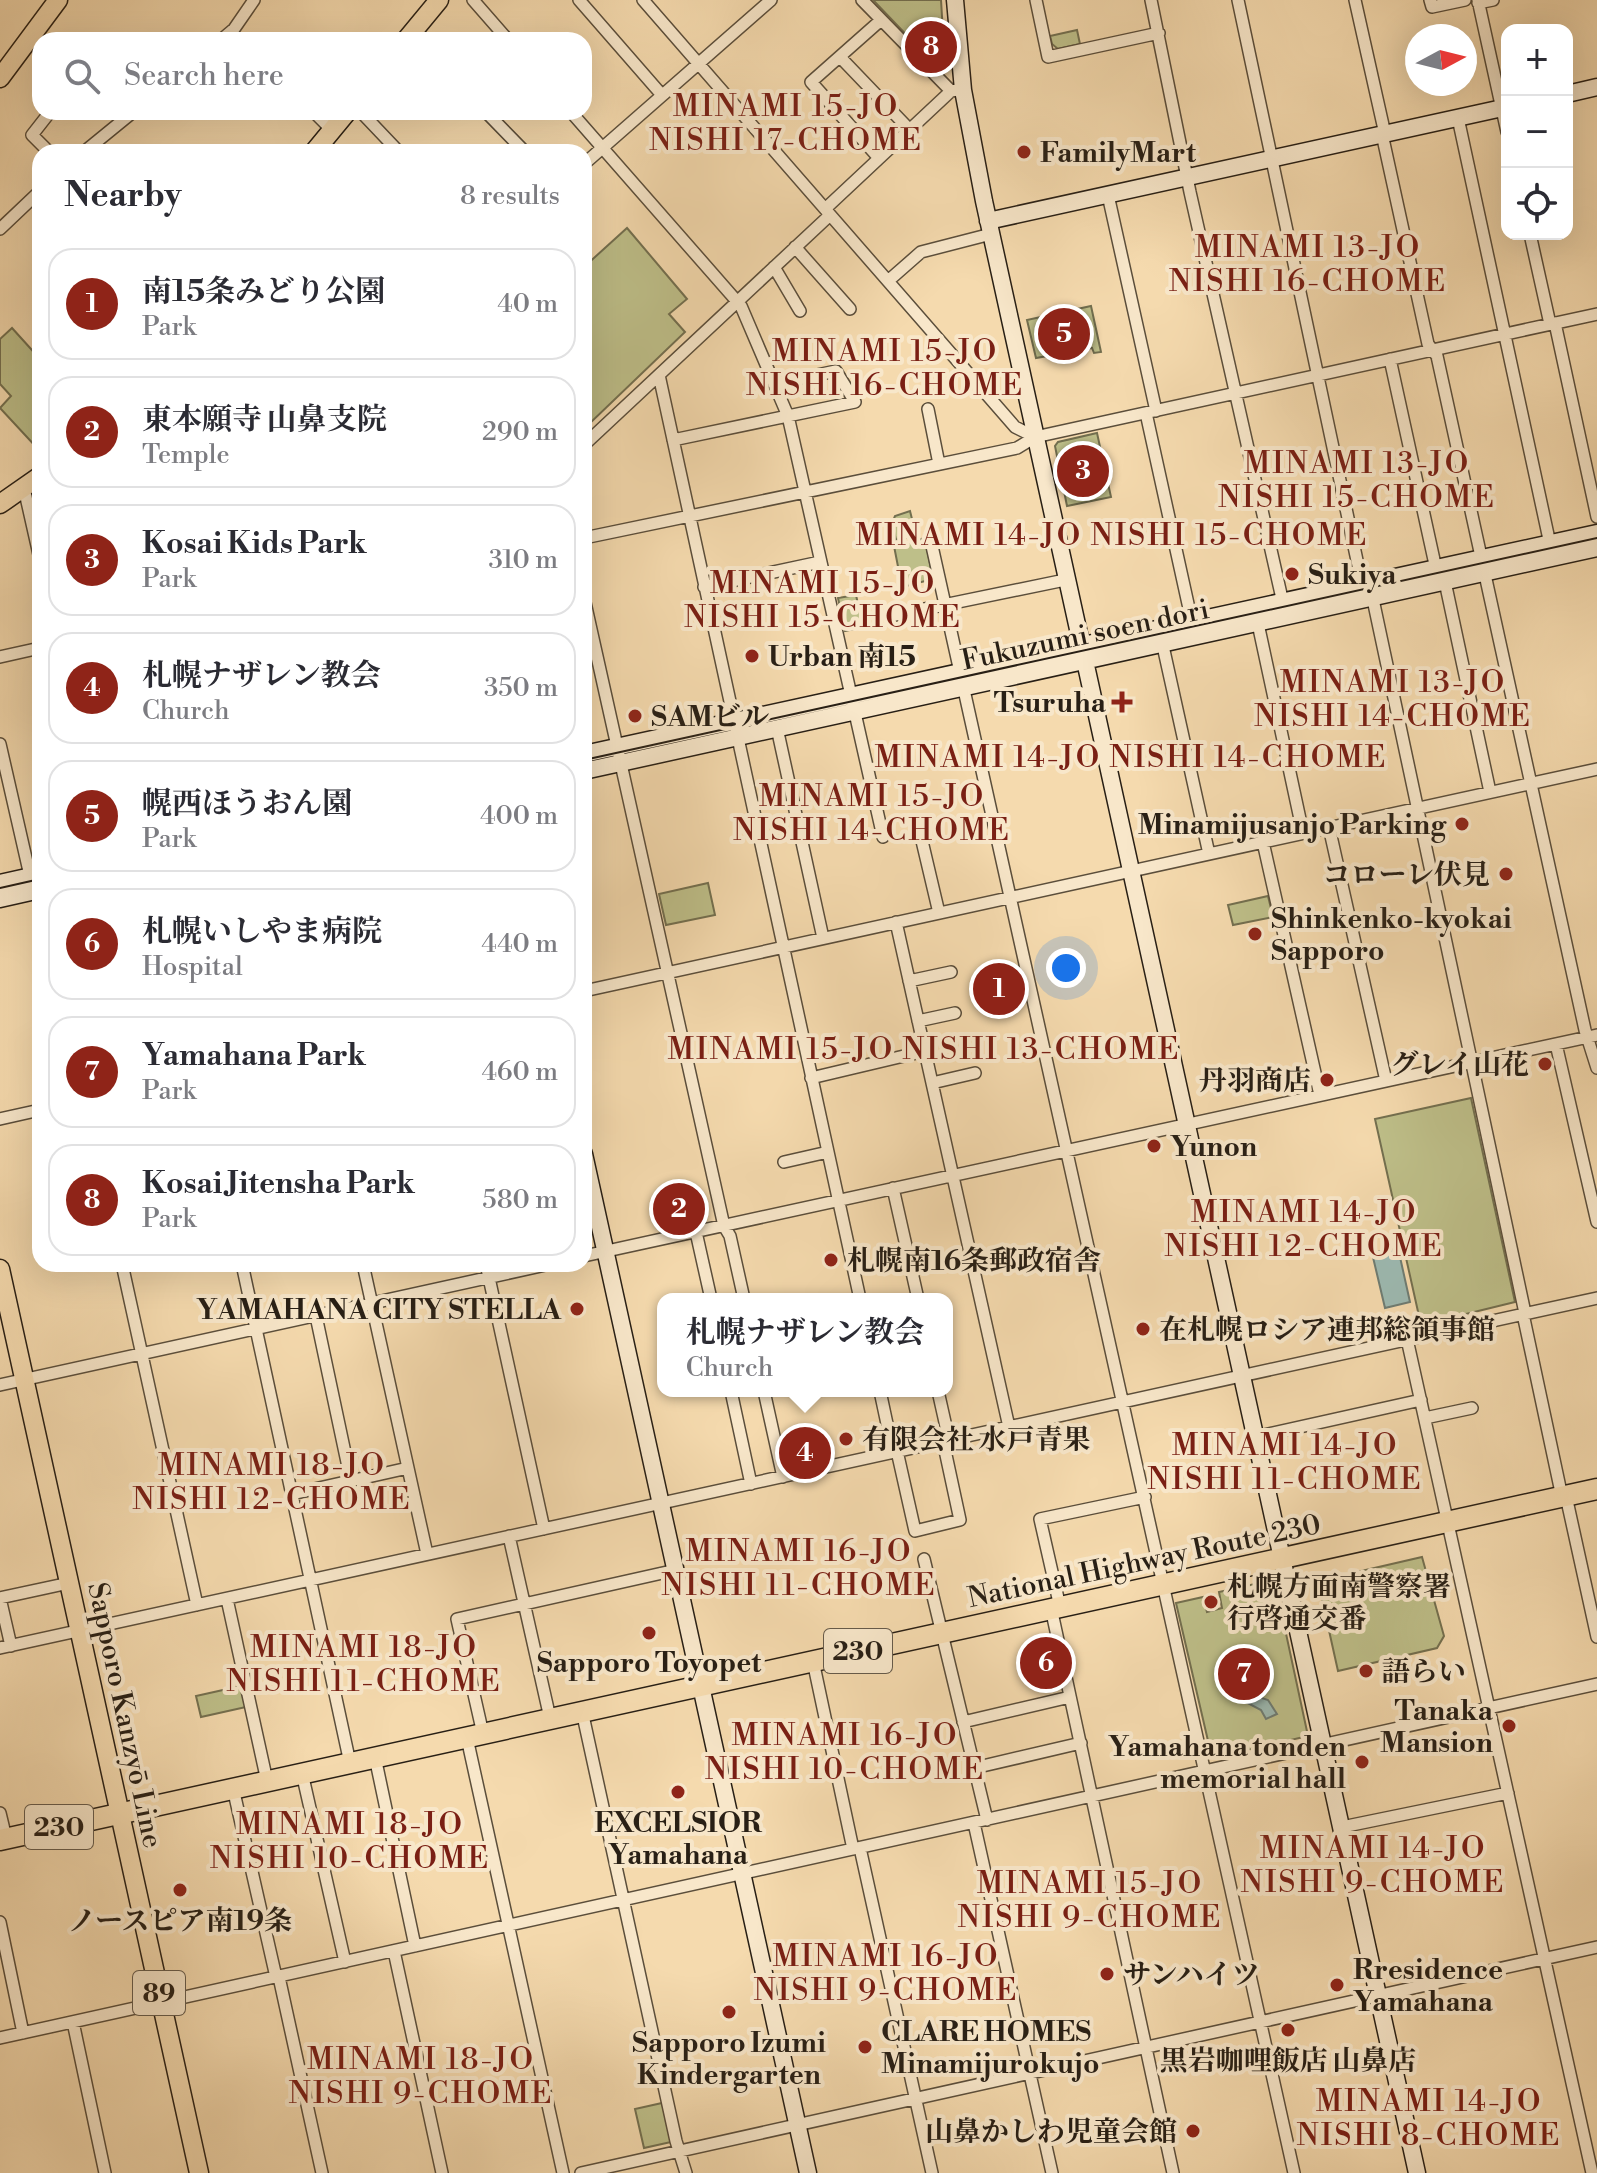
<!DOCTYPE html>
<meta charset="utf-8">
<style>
:root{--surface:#fff;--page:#f2f2f3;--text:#2b2b33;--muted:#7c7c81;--line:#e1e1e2;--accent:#8f2418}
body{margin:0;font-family:"Libre Bodoni","Noto Serif JP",serif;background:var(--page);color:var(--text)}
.controls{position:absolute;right:24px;top:24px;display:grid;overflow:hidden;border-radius:16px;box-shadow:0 8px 32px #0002}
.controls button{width:72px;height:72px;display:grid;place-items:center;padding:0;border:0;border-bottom:2px solid var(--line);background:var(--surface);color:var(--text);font:40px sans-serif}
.compass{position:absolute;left:1405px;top:24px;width:72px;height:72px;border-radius:50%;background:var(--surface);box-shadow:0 8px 32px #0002;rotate:83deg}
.you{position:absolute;left:1066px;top:968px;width:28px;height:28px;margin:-20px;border:6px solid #fff;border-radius:50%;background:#1a73e8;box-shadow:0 0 0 12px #1a73e833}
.badge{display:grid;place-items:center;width:52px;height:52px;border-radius:50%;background:var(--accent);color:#fff;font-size:26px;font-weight:700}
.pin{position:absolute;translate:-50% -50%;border:4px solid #fff;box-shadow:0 2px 8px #0006}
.popup{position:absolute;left:657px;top:1293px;width:296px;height:104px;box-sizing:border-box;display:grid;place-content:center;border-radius:16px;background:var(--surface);filter:drop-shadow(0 2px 6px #0005);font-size:26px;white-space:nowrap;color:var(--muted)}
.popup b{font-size:30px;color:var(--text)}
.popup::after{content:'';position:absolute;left:50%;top:100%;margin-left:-16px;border:16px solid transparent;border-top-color:var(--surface)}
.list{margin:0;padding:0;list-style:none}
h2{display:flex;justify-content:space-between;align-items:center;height:104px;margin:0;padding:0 32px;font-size:34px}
h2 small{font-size:26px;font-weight:400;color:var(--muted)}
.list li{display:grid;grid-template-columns:52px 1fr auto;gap:24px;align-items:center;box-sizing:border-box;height:112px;margin:0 16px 16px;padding:0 16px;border:2px solid var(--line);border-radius:24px}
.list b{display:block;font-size:30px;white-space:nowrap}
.list p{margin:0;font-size:26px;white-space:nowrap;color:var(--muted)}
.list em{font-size:26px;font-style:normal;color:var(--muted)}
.icon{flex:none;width:44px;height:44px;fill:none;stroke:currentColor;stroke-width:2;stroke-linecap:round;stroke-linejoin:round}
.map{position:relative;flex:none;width:1597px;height:2173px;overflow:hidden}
.search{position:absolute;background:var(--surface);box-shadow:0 8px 32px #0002;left:32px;top:32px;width:560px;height:88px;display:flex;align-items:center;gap:20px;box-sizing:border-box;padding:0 28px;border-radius:24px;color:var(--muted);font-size:30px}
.panel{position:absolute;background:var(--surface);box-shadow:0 8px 32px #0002;left:32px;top:144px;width:560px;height:1128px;border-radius:24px}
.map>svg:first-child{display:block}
.green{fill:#bebf89;stroke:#736f4f;stroke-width:2}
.water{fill:#9dbab2;stroke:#6e7c73;stroke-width:2}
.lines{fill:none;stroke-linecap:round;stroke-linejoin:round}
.street-casing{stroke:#5b4e3b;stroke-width:14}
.secondary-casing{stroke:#281f15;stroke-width:19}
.primary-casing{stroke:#281f15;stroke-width:21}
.highway-casing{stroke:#281f15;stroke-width:23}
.street{stroke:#f8e7ca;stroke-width:11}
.secondary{stroke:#f8e7ca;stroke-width:16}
.primary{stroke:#f5daae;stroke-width:18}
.highway{stroke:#f5daae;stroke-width:20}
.tram{stroke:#281f15;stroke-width:2}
.poi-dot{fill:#8f2418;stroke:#f8e7ca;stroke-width:3}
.labels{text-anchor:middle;stroke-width:8;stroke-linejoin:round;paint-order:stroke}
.shield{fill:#f8e7ca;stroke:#665b4b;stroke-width:2}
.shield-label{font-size:26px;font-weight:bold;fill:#281f15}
.poi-label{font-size:28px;font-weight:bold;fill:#281f15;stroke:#f8e7ca;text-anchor:start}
.street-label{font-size:28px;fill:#281f15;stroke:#f8e7ca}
.neighbourhood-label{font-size:30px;letter-spacing:2px;fill:#7a1f14;stroke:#f8e7ca}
</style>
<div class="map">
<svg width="1597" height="2173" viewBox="0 0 1597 2173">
<rect width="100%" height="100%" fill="#f5daae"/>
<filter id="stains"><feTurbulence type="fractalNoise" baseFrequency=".0025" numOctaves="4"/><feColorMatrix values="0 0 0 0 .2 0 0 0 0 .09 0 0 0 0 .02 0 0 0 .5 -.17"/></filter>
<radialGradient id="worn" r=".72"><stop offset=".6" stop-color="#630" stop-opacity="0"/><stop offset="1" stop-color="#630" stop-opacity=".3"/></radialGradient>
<path class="green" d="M873 0H941L945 66 941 71Z
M1077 30 1080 44 1058 49 1052 44 1050 36Z
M627 228 687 299 669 314 685 332 587 426 584 267Z
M1091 306 1101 352 1094 353 1092 348 1036 358 1027 320Z
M12 328 40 359 38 449 0 408 11 396 0 384V339Z
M1097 433 1111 497 1067 506 1055 446 1058 442Z
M910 511 916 535 896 540 892 523 895 516Z
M925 538 933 579 902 587 894 546Z
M856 595 863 627 845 631 838 598Z
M708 883 715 915 666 925 659 894Z
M1268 896 1273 917 1233 925 1228 905Z
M1020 969 1026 999 978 1009 972 980Z
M1471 1098 1515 1302 1421 1325 1375 1119Z
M1422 1557 1444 1636 1437 1648 1338 1671 1318 1581Z
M1268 1581 1276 1587 1308 1736 1212 1758 1176 1603 1203 1597 1207 1612 1222 1608 1219 1592Z
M241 1686 246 1707 201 1717 196 1696Z
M662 2103 671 2142 644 2148 635 2109Z"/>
<path class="water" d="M1398 1248 1410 1302 1385 1308 1372 1253Z
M1247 1693 1268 1700 1277 1714 1266 1719 1261 1710 1240 1699Z"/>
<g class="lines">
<defs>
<path id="street" d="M473 0 508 40
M579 0 661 94
M643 0 1015 427 1035 437
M862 0 951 91 958 90
M1036 0 1048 57 1159 33
M1151 0 1190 192 1283 603
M1238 0 1362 584
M1355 0 1385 134
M1430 0 1432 7 1465 0
M1478 0 1507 132
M1478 3 1493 0
M221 40 234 29 254 0
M840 57 910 130
M314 112 332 130
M361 112 399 152
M486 112 525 152
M571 112 741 306 788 416 883 837
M1458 118 1550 544
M1382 134 1428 344 1437 356 1585 1030 1597 1068
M49 152 32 135 50 112
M84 152 133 112
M879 158 811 82 881 20
M584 164 771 0
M1108 195 1156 411
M825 209 951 91
M0 229 40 191
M1530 234 1550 324
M795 247 850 309
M774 267 800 311
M888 281 921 252 991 234
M1555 323 1597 517
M1390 359 1436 569
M659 375 860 1299
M928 409 939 464
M1146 413 1192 622
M673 440 855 402 836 371 774 384
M584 445 830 215
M24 488 40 559
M930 537 1294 2173
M584 538 1017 448 1035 437 1597 314
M1444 577 1490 792
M704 587 820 562
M1371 590 1525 1313
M584 598 724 1226 730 1236 744 1299
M895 615 1065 580
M1257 619 1303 833
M1161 637 1209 854
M0 657 40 648
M777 728 823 938
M0 744 31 880
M918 824 939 913
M1329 827 1386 1081
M1263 842 1320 1095
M896 922 1009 1427
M909 981 951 972
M584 991 1597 769
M918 1021 955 1013
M1556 1044 1597 1222
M811 1078 925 1051
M932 1083 975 1073
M0 1119 40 1110
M784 1162 828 1152
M893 1188 918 1299
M696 1232 711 1299
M584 1256 1597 1035
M122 1264 197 1605
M184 1264H186
M242 1264 350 1763
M363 1264 427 1554
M486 1264 544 1529
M1523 1314 1562 1497
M316 1316 351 1481
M1407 1339 1592 2173
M0 1385 550 1264
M731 1391 751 1484
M764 1391 783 1477
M880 1391 893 1452
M938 1391 949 1440
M1425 1418 1472 1408
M1255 1437 1421 1400
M897 1451 915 1531 960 1520 943 1441
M292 1494 408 1468
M1566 1496 1597 1637
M509 1536 550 1718
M924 1559 987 1820
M227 1599 267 1781
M1060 1607 1040 1519 1145 1497
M1051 1608 1173 2173
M11 1646 0 1598 69 1583
M0 1648 1597 1298
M813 1661 853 1849
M582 1711 676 2141 686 2173
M963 1722 1070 1697
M483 1734 457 1619 676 1570
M467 1738 563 2173
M375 1757 415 1946
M974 1768 1081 1743
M302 1773 345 1962
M233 1788 276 1977
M0 1813 6 1838
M974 1823 1052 2173
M1342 1827 1508 1793
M860 1848 932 2173
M0 1922 23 2033
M394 1951 442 2173
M279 1977 322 2173
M73 2022 105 2173
M0 2038 1597 1684
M581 2173 1597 1947"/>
<path id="secondary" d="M955 0 963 90 984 201 1417 2173
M1567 94 1597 87
M988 221 1507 107
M584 754 1597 533
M584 771 1597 548
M0 883 40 874
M0 899 40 890
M584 1154 808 2173"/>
<path id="primary" d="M406 40 439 0
M0 78 58 0
M314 152 347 112
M0 504 40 476
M0 1269 199 2173"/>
<path id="highway" d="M0 1840 1597 1489"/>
</defs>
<use href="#street" class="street-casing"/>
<use href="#secondary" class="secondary-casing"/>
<use href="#primary" class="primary-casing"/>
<use href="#highway" class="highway-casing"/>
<use href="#street" class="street"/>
<use href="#secondary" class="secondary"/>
<use href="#primary" class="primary"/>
<use href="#highway" class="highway"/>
<path class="tram" d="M584 760 1597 538
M0 888 40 879"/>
</g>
<g class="poi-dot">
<circle cx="1024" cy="152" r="8"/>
<circle cx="1292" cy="574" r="8"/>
<circle cx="752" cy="656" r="8"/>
<path d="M1118 690h8v8h8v8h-8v8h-8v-8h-8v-8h8z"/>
<circle cx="635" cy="716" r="8"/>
<circle cx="1462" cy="824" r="8"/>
<circle cx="1506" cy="874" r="8"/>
<circle cx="1255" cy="934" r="8"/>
<circle cx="1545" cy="1064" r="8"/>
<circle cx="1327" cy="1080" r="8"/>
<circle cx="1154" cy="1146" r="8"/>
<circle cx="831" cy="1260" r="8"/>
<circle cx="577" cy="1309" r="8"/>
<circle cx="1143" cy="1329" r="8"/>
<circle cx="846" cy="1439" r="8"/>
<circle cx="1211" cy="1602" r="8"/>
<circle cx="649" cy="1633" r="8"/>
<circle cx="1366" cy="1671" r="8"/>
<circle cx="1509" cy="1726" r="8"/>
<circle cx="1362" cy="1762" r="8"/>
<circle cx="678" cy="1792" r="8"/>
<circle cx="180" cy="1890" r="8"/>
<circle cx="1107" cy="1974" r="8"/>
<circle cx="1337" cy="1985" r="8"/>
<circle cx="729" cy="2012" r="8"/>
<circle cx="1288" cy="2030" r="8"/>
<circle cx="865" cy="2047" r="8"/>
<circle cx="1193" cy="2131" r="8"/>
</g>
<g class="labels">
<g class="shield">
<rect x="824" y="1629" width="68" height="44" rx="6"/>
<rect x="25" y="1805" width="68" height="44" rx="6"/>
<rect x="133" y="1971" width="52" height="44" rx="6"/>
</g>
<g class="shield-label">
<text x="858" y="1660">230</text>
<text x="59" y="1836">230</text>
<text x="159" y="2002">89</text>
</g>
<g class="poi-label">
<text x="1040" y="162">FamilyMart</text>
<text x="1308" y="584">Sukiya</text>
<text x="768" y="666">Urban 南15</text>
<text x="1106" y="712" text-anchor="end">Tsuruha</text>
<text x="651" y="726">SAMビル</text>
<text x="1446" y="834" text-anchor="end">Minamijusanjo Parking</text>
<text x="1490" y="884" text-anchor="end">コローレ伏見</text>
<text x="1271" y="928">Shinkenko-kyokai<tspan x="1271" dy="32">Sapporo</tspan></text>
<text x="1529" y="1074" text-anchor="end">グレイ山花</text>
<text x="1311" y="1090" text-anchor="end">丹羽商店</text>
<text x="1170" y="1156">Yunon</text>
<text x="847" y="1270">札幌南16条郵政宿舎</text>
<text x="561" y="1319" text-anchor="end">YAMAHANA CITY STELLA</text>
<text x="1159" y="1339">在札幌ロシア連邦総領事館</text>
<text x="862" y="1449">有限会社 水戸青果</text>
<text x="1227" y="1596">札幌方面南警察署<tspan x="1227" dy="32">行啓通交番</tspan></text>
<text x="649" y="1672" text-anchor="middle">Sapporo Toyopet</text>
<text x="1382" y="1681">語らい</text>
<text x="1493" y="1720" text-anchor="end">Tanaka<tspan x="1493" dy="32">Mansion</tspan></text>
<text x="1346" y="1756" text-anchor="end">Yamahana tonden<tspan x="1346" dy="32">memorial hall</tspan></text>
<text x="678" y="1832" text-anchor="middle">EXCELSIOR<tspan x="678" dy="32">Yamahana</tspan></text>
<text x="180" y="1930" text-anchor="middle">ノースピア南19条</text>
<text x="1353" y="1979">Rresidence<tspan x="1353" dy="32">Yamahana</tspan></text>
<text x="1123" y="1984">サンハイツ</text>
<text x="881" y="2041">CLARE HOMES<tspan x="881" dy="32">Minamijurokujo</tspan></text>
<text x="729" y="2052" text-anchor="middle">Sapporo Izumi<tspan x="729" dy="32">Kindergarten</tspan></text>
<text x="1288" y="2070" text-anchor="middle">黒岩咖哩飯店 山鼻店</text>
<text x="1177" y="2141" text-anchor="end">山鼻かしわ児童会館</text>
</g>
<g class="street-label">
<text transform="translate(1085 634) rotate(-12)" y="10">Fukuzumi soen dori</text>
<text transform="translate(1144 1560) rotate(-12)" y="10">National Highway Route 230</text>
<text transform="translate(126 1715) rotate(78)" y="10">Sapporo Kanzyō Line</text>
</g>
<g class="neighbourhood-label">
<text x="786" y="116">MINAMI 15-JO<tspan x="786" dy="34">NISHI 17-CHOME</tspan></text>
<text x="1308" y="257">MINAMI 13-JO<tspan x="1308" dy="34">NISHI 16-CHOME</tspan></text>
<text x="885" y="361">MINAMI 15-JO<tspan x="885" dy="34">NISHI 16-CHOME</tspan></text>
<text x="1357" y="473">MINAMI 13-JO<tspan x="1357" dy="34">NISHI 15-CHOME</tspan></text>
<text x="1112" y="545">MINAMI 14-JO NISHI 15-CHOME</text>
<text x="823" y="593">MINAMI 15-JO<tspan x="823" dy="34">NISHI 15-CHOME</tspan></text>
<text x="1393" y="692">MINAMI 13-JO<tspan x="1393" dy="34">NISHI 14-CHOME</tspan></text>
<text x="1131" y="767">MINAMI 14-JO NISHI 14-CHOME</text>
<text x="872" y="806">MINAMI 15-JO<tspan x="872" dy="34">NISHI 14-CHOME</tspan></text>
<text x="924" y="1059">MINAMI 15-JO NISHI 13-CHOME</text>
<text x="1304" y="1222">MINAMI 14-JO<tspan x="1304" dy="34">NISHI 12-CHOME</tspan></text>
<text x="1285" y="1455">MINAMI 14-JO<tspan x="1285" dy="34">NISHI 11-CHOME</tspan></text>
<text x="272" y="1475">MINAMI 18-JO<tspan x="272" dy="34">NISHI 12-CHOME</tspan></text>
<text x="799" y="1561">MINAMI 16-JO<tspan x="799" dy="34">NISHI 11-CHOME</tspan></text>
<text x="364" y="1657">MINAMI 18-JO<tspan x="364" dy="34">NISHI 11-CHOME</tspan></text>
<text x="845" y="1745">MINAMI 16-JO<tspan x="845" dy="34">NISHI 10-CHOME</tspan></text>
<text x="350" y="1834">MINAMI 18-JO<tspan x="350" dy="34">NISHI 10-CHOME</tspan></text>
<text x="1373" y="1858">MINAMI 14-JO<tspan x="1373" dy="34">NISHI 9-CHOME</tspan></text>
<text x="1090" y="1893">MINAMI 15-JO<tspan x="1090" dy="34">NISHI 9-CHOME</tspan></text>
<text x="886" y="1966">MINAMI 16-JO<tspan x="886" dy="34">NISHI 9-CHOME</tspan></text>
<text x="421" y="2069">MINAMI 18-JO<tspan x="421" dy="34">NISHI 9-CHOME</tspan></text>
<text x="1429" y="2111">MINAMI 14-JO<tspan x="1429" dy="34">NISHI 8-CHOME</tspan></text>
</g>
</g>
<rect width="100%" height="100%" filter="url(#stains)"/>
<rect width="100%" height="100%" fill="url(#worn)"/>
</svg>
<div class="controls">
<button>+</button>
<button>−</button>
<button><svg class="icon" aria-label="locate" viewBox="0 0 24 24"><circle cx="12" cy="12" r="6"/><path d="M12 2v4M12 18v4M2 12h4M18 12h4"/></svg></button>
</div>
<svg class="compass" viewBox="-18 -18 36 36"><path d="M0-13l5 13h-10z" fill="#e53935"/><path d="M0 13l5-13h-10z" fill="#7c7c81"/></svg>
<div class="you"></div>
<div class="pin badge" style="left:999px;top:989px">1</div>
<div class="pin badge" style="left:679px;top:1209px">2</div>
<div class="pin badge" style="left:1083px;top:471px">3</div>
<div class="pin badge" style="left:805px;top:1453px">4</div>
<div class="popup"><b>札幌ナザレン教会</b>Church</div>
<div class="pin badge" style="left:1064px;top:334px">5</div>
<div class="pin badge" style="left:1046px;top:1663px">6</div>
<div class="pin badge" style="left:1244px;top:1674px">7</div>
<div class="pin badge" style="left:931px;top:47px">8</div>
<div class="search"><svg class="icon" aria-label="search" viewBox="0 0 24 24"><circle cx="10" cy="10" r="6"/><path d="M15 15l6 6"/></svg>Search here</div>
<section class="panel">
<h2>Nearby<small>8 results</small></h2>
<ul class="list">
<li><span class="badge">1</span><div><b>南15条みどり公園</b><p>Park</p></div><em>40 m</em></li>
<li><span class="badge">2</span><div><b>東本願寺 山鼻支院</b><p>Temple</p></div><em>290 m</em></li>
<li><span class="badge">3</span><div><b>Kosai Kids Park</b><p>Park</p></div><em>310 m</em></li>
<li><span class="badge">4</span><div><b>札幌ナザレン教会</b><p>Church</p></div><em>350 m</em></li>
<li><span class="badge">5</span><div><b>幌西ほうおん園</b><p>Park</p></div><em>400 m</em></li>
<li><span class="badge">6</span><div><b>札幌いしやま病院</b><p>Hospital</p></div><em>440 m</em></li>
<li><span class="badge">7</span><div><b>Yamahana Park</b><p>Park</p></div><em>460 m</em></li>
<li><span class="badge">8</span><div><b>Kosai Jitensha Park</b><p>Park</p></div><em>580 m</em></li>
</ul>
</section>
</div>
